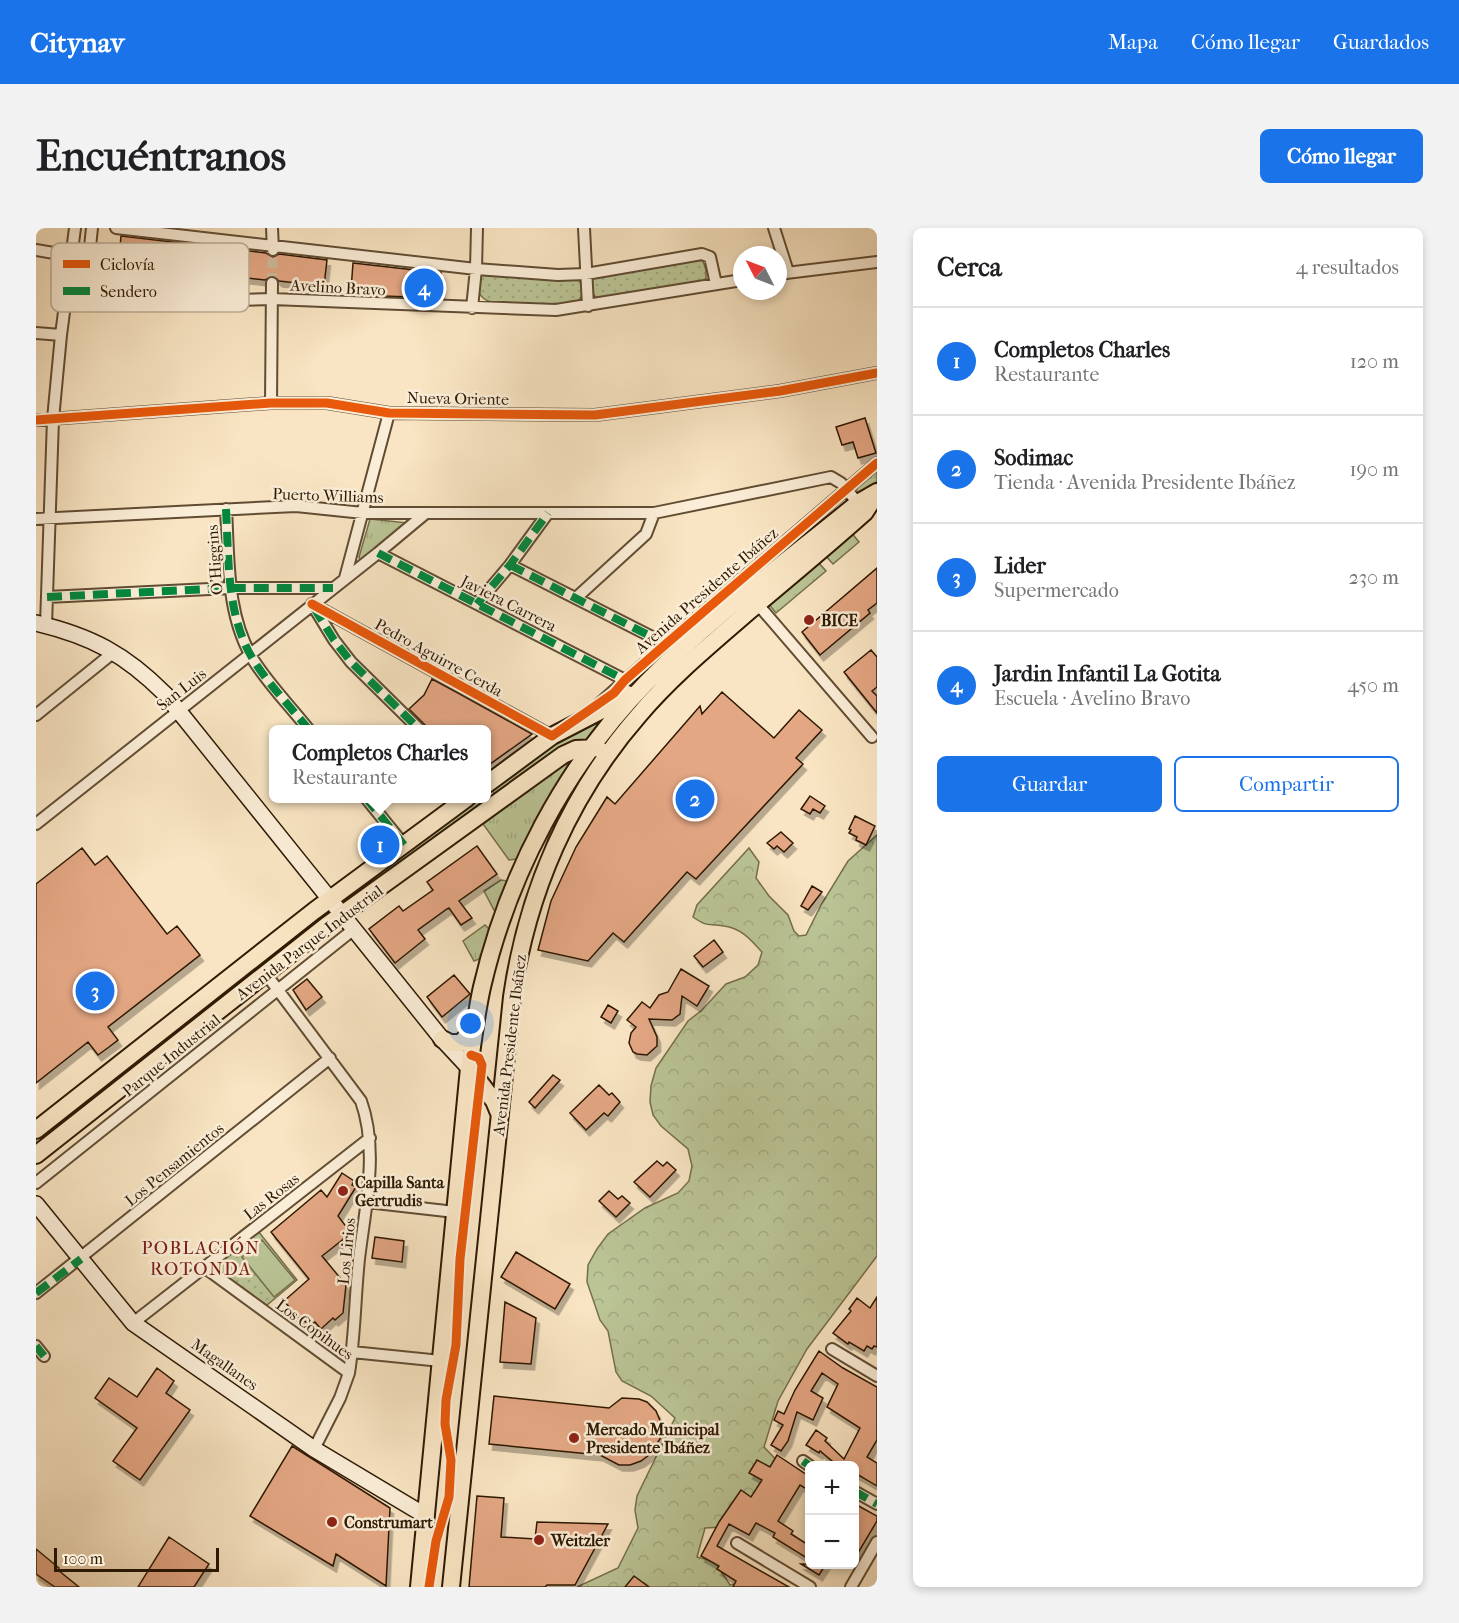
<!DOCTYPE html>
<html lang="es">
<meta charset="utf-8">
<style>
:root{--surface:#fff;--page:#f2f2f2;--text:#202124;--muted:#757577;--line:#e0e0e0;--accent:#1a73e8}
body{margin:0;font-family:"IM FELL French Canon",serif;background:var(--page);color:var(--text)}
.controls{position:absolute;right:18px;bottom:18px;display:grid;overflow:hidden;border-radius:9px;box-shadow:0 3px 9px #0003}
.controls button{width:54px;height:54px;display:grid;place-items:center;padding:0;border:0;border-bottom:2px solid var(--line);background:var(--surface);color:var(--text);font:30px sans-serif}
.compass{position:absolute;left:697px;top:18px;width:54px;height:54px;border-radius:50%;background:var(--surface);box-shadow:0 3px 9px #0003;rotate:312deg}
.scale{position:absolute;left:18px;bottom:15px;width:165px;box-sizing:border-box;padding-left:6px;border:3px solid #2e1903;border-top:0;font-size:16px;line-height:21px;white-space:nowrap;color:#2e1903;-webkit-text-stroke:4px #fbeed8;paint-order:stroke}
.you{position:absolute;left:435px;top:796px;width:21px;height:21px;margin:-15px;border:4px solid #fff;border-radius:50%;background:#1a73e8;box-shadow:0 0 0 9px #1a73e833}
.badge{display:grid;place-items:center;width:39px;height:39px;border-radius:50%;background:var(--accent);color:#fff;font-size:20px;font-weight:700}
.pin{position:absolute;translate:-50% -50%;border:3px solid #fff;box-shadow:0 2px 6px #0006}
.popup{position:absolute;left:233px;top:497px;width:222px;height:78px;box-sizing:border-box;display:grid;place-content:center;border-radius:9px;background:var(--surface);filter:drop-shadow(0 2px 4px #0005);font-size:20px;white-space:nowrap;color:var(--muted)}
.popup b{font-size:22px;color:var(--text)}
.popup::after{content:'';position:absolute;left:50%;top:100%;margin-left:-12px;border:12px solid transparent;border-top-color:var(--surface)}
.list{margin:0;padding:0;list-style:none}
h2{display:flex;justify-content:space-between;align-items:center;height:78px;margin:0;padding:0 24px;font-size:26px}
h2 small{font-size:20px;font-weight:400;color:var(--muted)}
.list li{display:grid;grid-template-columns:39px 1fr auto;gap:18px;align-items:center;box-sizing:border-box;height:108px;padding:0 24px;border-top:2px solid var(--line)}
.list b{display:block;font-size:22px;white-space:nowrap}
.list p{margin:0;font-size:20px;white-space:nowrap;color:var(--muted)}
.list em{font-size:20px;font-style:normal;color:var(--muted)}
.actions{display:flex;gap:12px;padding:18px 24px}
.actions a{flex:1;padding:14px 0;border:2px solid var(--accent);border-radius:9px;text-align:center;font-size:21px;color:var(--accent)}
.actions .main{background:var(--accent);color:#fff}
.map{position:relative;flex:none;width:841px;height:1359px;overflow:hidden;border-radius:9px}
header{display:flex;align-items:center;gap:36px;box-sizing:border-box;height:84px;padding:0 30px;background:var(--accent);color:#fff}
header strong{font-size:28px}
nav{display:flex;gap:33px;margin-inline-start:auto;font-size:21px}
.intro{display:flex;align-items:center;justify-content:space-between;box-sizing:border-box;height:144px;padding:0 36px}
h1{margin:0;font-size:42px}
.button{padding:15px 27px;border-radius:9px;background:var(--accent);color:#fff;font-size:21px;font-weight:700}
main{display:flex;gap:36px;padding:0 36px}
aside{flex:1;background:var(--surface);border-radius:9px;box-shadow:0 3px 9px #0003}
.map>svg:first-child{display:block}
.grass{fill:url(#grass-tufts);stroke:#746f4c;stroke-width:1.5}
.forest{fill:url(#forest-crowns);stroke:#746f4c;stroke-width:1.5}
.park{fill:url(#park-dots);stroke:#746f4c;stroke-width:1.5}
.pitch{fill:#bbc596;stroke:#746f4c;stroke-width:1.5}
.building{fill:#e4a784;stroke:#2e1903;stroke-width:1.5;filter:url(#shadow)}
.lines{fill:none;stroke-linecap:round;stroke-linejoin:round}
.street-tunnel{stroke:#d0bc9d;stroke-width:10;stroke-dasharray:10 5;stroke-linecap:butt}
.street-casing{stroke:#614c33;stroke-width:14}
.secondary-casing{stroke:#2e1903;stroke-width:18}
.primary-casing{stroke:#2e1903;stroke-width:20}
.street{stroke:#fbeed8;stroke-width:10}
.secondary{stroke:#fbeed8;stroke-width:15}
.primary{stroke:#f9e5c3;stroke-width:16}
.quiet{stroke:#00873e;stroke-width:8;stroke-dasharray:15 8;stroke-linecap:butt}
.cycleway-casing{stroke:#fbeed8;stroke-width:13}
.cycleway{stroke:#e8590c;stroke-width:9}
.poi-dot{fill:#8f2418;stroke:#fbeed8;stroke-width:2}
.labels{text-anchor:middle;stroke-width:5;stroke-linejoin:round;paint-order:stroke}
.street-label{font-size:16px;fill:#2e1903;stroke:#fbeed8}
.poi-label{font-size:16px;font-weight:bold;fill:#2e1903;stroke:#fbeed8;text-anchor:start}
.neighbourhood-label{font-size:18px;letter-spacing:1.5px;fill:#7a1f14;stroke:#fbeed8}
.key{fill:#fbeed8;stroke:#beae98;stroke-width:1.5}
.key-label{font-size:16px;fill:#2e1903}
</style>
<header>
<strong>Citynav</strong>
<nav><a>Mapa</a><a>Cómo llegar</a><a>Guardados</a></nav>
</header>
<div class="intro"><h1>Encuéntranos</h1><a class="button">Cómo llegar</a></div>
<main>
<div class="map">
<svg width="841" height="1359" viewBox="0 0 841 1359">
<defs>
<pattern id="grass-tufts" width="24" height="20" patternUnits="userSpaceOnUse" patternTransform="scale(1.5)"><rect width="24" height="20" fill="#bbc596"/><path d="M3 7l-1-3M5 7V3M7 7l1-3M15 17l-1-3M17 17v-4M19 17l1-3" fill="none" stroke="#a1a980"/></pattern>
<pattern id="forest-crowns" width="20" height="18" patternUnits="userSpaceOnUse" patternTransform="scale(1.5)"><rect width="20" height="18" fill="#bbc596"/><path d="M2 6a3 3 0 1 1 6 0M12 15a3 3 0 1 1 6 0" fill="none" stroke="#a1a980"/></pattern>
<pattern id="park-dots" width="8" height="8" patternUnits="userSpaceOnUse" patternTransform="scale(1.5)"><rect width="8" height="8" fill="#bbc596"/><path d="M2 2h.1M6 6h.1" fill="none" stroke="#a1a980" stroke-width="1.8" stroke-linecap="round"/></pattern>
<filter id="shadow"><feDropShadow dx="3.5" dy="6" stdDeviation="0" flood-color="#0004"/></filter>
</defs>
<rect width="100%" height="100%" fill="#f9e5c3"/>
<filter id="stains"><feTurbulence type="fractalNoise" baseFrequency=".00333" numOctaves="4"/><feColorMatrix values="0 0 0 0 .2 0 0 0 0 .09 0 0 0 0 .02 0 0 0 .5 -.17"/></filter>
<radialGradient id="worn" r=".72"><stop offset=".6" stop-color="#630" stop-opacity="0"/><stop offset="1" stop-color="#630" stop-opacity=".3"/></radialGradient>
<path class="grass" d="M841 243V253L824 267 819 265 821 260Z
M334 291 372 295 324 332 323 329Z
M814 303 823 314 797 336 788 326Z
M782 334 790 343 740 385 732 375Z
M574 483 557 510 460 567 457 564V562L526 509Z
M527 536 532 537 531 541 502 587 480 631 473 632 447 596Z
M542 551 546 554 508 625 517 592Z
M451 569 452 571 311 675 306 669 442 571Z
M465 652 472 653 461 681 458 682 448 663Z
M282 690 283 696 195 764 198 752Z
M449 697 454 702 446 730 438 733 427 713Z
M185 766 160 790 63 866 54 876 0 919V908Z"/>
<path class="forest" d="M841 607V1028L771 1121 742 1173 728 1219 748 1240 687 1299 669 1300 661 1329 679 1334 694 1357 705 1355 725 1359H541L582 1340 602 1300 599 1282 601 1268 639 1190 615 1168 586 1153 580 1144 572 1103 564 1092 551 1054 552 1037 561 1021 572 1006 609 980 642 965 653 953 656 938 652 921 625 898 617 887 614 874 615 858 620 840 652 793 666 782 690 756 709 749 722 737 726 724C715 712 705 700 688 698 671 695 673 700 657 689L661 677 713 620 723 634 720 650 733 668 752 687 758 703 763 708 770 707 785 677 812 633Z"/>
<path class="park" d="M666 30 670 42V50L668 53 560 70C556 65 555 57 557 51L559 49Z
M447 46 539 50 544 54C546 60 548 67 543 72 536 81 469 77 456 74 449 73 445 69 442 63L443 49Z
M222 1003 261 1052 231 1077 181 1042 179 1039Z"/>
<path class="pitch" d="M226 1012 259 1052 238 1069 206 1029Z"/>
<path class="building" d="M85 8 230 25 237 29 243 26 291 32 288 58 243 53 237 48 229 52 166 45 163 66H148L85 59 90 19H84Z
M317 35 405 45V70L346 68V65L315 62Z
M829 190 840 225 822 230 817 214 806 217 800 199Z
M841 340V375L832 382 834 385 784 427 766 404Z
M835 422 841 429V459L836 463 841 468V485L808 444Z
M396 451 422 465 496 506 450 539V501H391L389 497 373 481 388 467Z
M686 464 738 510 763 482 786 502 760 530 767 536 660 651 651 644 588 714 577 705 552 733 502 722 515 673 540 619 571 569 579 576 664 478 666 486Z
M774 568 789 578 784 585 777 581 774 586 765 581Z
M819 588 839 598 830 617 820 612 821 609 813 605 815 602 813 601Z
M745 604 757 615 748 624 741 618 738 621 731 615Z
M441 618 461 646 423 673 436 690 425 697 413 680 411 681 382 702 389 711 359 735 333 701 363 678 367 683 397 662 391 654Z
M46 620 59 637 71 628 131 706 141 698 164 727 72 799 82 812 73 819 62 827 52 814 0 855V656Z
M776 658 786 664 772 682 765 678Z
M678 712 687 724 667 739 658 728Z
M645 741 673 758 661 778 646 768 644 786 636 792 613 791 621 809V818L611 827 601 826 597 824 593 815 595 805 600 799 591 792 606 774 614 780 623 767 632 764Z
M418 747 434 766 406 789 391 769Z
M271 751 286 769 270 782 257 762Z
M572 777 582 783 575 795 565 789Z
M517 847 524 852 499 880 493 874Z
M563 857 573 867 576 865 584 874 572 888 568 885 550 902 534 885Z
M621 933 627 938 631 934 640 942 614 969 598 954Z
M306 945 318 953 316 957 320 959 302 988 315 1005 286 1028 310 1057 307 1085 299 1092 297 1090 285 1101 279 1094 275 1097 253 1084 256 1082 248 1073 273 1051 235 1004 285 962 291 969Z
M573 963 582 971 586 968 594 975 580 989 563 973Z
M339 1009 368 1013 366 1034 336 1030Z
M480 1024 534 1056 519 1081 465 1049Z
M841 1069V1119L838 1118 836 1121 831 1118 828 1123 813 1114 812 1116 797 1105 815 1083 813 1081 821 1070 834 1080Z
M469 1074 500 1090 495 1136 464 1134Z
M783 1123 807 1140 841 1159V1212L831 1229 841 1235V1258L819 1245V1238H802L784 1223 783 1225 770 1217 780 1202 791 1210 789 1213 808 1231 824 1200 791 1179 802 1156 786 1145 775 1163 787 1170 777 1192 761 1184 752 1213 745 1223 735 1217 747 1197 738 1192 742 1183 748 1186 759 1162Z
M121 1140 138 1153 130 1165 154 1182 104 1252 77 1233 101 1200 59 1170 73 1150 101 1169Z
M458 1168 573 1180 586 1170 603 1171 611 1174 620 1183 625 1195 624 1211 613 1227 605 1233 594 1237H583L564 1227 453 1216Z
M256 1218 354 1280 350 1358 300 1326 297 1338 214 1288Z
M741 1227 774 1249V1263L764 1257 742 1293 757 1303 755 1306 774 1318V1332L737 1309 739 1305 720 1295 713 1307 693 1296 681 1318 753 1359H697L700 1353 681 1341 683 1338 665 1328 683 1294 705 1262 715 1269 726 1252 713 1245 721 1232 734 1239Z
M441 1268 468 1270 465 1309 499 1311 501 1294 572 1296 539 1357H511L509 1359H433Z
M819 1276 841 1288V1293L819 1330V1298L822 1292 819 1290Z
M133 1309 173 1336 158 1359H102Z
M0 1321 23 1340 22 1342 43 1359H19L0 1346Z
M765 1336H790L783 1347Z
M598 1348 613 1359H589Z"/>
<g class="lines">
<path class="street-tunnel" d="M236 55 237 22"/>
<defs>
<path id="street" d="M80 0 440 41 522 47 550 46 666 26 674 29 680 56
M236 0 237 22
M548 0 552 78
M738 0 752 44
M0 22 35 28
M742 46 841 34
M48 76 56 0
M29 77 236 71 520 82 706 52
M436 80 440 41 441 0
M0 105 25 107
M235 175 236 55
M0 192 235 175H291L353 185 559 187 744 163 841 145
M190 281C193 332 190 388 218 433 234 458 255 479 273 502
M0 291 260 278 327 285H618L795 249 805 255 822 275
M342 325 589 452
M474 337 630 416
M309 350 353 185
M11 369 194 360H297
M540 370 610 306 618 285
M719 373 836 509
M276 376 516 508 520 505
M276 376 298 412 315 434 384 502
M441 376 474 337 512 285
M10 397 17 191 25 107 39 0
M563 476 630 416 841 235
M0 487 78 424
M330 570 368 617
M0 596 342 325 390 285
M230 746 325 873C343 923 329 980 323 1031 319 1069 319 1107 313 1145L304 1170 278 1221
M0 955 318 701
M331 974 419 984
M168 1039 313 1145
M0 1065 294 830
M97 1095 334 910
M0 1118 8 1128
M796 1121 841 1148
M316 1124 405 1133
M767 1233 774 1238
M818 1263 841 1276
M701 1315 774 1359
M815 1359 841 1314"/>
<path id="secondary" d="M0 395C55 408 89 426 129 466L406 811 433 840
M0 976 97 1095 278 1221 390 1288"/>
<path id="primary" d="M451 556 516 508 574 478 591 466
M406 811 414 815H425L438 800
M433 840 458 873 463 885
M0 902 278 683 431 570
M0 927 290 698 527 527 540 521 562 520
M383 1359 433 840C437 813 440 786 446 759 472 647 529 538 610 455 674 390 751 333 822 275L841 264
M415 1359 476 769C491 665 533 567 603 487 635 449 674 417 712 384 751 351 791 318 829 284L836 273"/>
</defs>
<use href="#street" class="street-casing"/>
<use href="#secondary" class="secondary-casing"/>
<use href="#primary" class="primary-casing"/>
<use href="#street" class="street"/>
<use href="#secondary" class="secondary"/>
<use href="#primary" class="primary"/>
<path class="quiet" d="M190 281C193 332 190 388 218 433 234 458 255 479 273 502
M342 325 589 452
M474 337 630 416
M11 369 194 360H297
M441 376 474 337 512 285
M278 380 298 412 315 434 384 502
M330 570 368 617
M0 1065 45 1031
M0 1118 8 1128
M767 1233 774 1238
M818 1263 841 1276"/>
<defs>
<path id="cycleway" d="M0 192 235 175H291L353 185 559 187 744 163 841 145
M276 376 516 508 578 465 589 452 630 416 841 235
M393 1359 400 1313 413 1269 415 1232 409 1196 410 1172 420 1117 424 1031 446 837 443 830 435 827"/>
</defs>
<use href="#cycleway" class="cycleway-casing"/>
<use href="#cycleway" class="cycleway"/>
</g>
<g class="poi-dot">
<circle cx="773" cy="392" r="6"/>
<circle cx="307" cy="963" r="6"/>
<circle cx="538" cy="1210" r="6"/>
<circle cx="296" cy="1294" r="6"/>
<circle cx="503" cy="1312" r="6"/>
</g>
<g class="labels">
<g class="street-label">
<text transform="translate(302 59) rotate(3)" y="6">Avelino Bravo</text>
<text transform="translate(422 170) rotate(1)" y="6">Nueva Oriente</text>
<text transform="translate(292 267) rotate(2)" y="6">Puerto Williams</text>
<text transform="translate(178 332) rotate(-94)" y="6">O'Higgins</text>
<text transform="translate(670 362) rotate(-41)" y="6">Avenida Presidente Ibáñez</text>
<text transform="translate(473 375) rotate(27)" y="6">Javiera Carrera</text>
<text transform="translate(403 429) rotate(29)" y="6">Pedro Aguirre Cerda</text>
<text transform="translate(145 461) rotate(-38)" y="6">San Luis</text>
<text transform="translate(273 714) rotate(-37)" y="6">Avenida Parque Industrial</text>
<text transform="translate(473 817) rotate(-83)" y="6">Avenida Presidente Ibáñez</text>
<text transform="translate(135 827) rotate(-39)" y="6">Parque Industrial</text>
<text transform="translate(138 936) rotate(-39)" y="6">Los Pensamientos</text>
<text transform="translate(235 968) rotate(-38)" y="6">Las Rosas</text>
<text transform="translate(310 1023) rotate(-84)" y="6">Los Lirios</text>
<text transform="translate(279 1101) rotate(36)" y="6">Los Copihues</text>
<text transform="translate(189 1136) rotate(35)" y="6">Magallanes</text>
</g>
<g class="poi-label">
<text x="785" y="398">BICE</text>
<text x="319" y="960">Capilla Santa<tspan x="319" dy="18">Gertrudis</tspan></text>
<text x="550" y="1207">Mercado Municipal<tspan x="550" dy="18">Presidente Ibáñez</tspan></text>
<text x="308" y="1300">Construmart</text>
<text x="515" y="1318">Weitzler</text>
</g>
<g class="neighbourhood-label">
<text x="165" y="1026">POBLACIÓN<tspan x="165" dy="21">ROTONDA</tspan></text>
</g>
</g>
<rect x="15" y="15" width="198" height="69" rx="9" class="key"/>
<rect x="27" y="32" width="27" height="8" fill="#e8590c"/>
<rect x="27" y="59" width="27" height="8" fill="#00873e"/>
<g class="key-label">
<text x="64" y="42">Ciclovía</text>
<text x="64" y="69">Sendero</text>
</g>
<rect width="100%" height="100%" filter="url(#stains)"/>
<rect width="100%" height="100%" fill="url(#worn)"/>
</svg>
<div class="controls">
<button>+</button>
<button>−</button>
</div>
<svg class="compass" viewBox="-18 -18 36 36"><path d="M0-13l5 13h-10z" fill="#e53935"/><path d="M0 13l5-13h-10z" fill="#757577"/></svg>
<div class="scale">100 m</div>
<div class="you"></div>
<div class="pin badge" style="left:344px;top:617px">1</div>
<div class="popup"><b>Completos Charles</b>Restaurante</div>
<div class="pin badge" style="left:659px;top:571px">2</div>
<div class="pin badge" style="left:59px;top:763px">3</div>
<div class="pin badge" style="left:388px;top:60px">4</div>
</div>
<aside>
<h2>Cerca<small>4 resultados</small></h2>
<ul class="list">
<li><span class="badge">1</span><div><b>Completos Charles</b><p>Restaurante</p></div><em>120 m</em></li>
<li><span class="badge">2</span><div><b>Sodimac</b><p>Tienda · Avenida Presidente Ibáñez</p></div><em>190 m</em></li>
<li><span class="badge">3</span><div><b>Lider</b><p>Supermercado</p></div><em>230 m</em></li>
<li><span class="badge">4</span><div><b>Jardin Infantil La Gotita</b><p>Escuela · Avelino Bravo</p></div><em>450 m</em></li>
</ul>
<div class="actions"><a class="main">Guardar</a><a>Compartir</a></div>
</aside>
</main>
